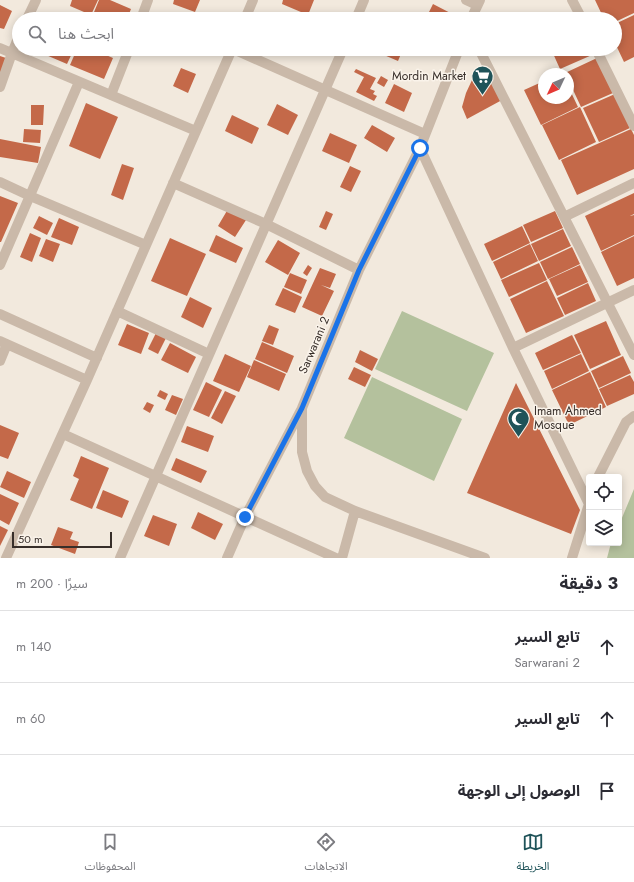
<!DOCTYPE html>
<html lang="ar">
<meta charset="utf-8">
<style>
:root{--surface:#fff;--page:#f7f7f7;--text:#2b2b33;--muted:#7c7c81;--line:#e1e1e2;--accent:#1f5359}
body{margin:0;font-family:Jost,"Noto Sans Arabic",sans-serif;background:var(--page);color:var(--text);direction:rtl}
.controls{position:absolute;right:12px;bottom:12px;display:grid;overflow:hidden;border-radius:4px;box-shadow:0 2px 10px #0003}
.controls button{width:36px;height:36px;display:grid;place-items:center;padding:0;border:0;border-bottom:1px solid var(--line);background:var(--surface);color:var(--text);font:20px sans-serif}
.compass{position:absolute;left:538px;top:68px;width:36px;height:36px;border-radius:50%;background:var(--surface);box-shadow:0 2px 10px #0003;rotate:226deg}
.scale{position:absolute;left:12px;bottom:10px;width:100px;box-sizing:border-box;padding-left:4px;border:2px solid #372e29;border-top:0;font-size:11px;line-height:14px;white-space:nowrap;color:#372e29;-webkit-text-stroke:3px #faf3ea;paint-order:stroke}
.stop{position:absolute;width:12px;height:12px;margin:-9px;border:3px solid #1a73e8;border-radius:50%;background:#fff}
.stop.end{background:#1a73e8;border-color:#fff;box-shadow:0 1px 4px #0008}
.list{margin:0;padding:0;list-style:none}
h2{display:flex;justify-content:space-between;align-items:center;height:52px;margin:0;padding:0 16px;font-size:17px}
h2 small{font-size:13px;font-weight:400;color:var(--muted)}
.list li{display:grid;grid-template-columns:26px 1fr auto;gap:12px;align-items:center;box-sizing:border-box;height:72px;padding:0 16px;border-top:1px solid var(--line)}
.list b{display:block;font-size:15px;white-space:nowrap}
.list p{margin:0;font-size:13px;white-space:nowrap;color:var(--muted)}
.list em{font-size:13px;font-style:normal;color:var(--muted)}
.icon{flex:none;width:22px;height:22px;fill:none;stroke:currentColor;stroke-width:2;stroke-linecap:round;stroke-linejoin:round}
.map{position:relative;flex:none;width:634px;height:558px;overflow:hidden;direction:ltr}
.search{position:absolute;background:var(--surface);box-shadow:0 2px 10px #0003;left:12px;right:12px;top:12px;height:44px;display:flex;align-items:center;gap:10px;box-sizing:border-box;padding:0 14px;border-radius:22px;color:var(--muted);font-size:15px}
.sheet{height:268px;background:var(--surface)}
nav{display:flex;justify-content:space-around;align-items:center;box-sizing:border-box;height:56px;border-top:1px solid var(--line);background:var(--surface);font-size:11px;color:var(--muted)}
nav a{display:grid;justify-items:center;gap:2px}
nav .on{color:var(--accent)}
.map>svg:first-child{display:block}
.green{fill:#b4c19d}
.building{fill:#c46949}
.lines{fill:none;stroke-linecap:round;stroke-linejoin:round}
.minor{stroke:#cab9a9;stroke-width:10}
.route{stroke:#1a73e8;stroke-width:5}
.labels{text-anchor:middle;stroke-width:3;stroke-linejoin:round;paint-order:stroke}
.poi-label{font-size:12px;fill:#372e29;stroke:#faf3ea;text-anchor:end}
.street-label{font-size:12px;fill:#372e29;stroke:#faf3ea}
</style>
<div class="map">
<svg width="634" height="558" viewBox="0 0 634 558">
<rect width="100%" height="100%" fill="#f2e9dd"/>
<path class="green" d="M402 311 494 353 467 411 375 369Z
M372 377 462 419 434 481 344 438Z
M634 489V558H607L611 543H619V525Z"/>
<path class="building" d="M72 0H98L91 15 70 6Z
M99 0H110L131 9 127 19H97L92 17Z
M174 0H200L195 12 173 4Z
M283 0H314L308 15 282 4Z
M595 0H634V13L615 22V19H604Z
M433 4 460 18 459 19H433L427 16Z
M0 5 12 11 4 29 0 28Z
M74 12 88 18 87 19H71Z
M634 15V57L624 62 615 43V24Z
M32 49H74L67 64Z
M77 49H92L113 58 104 79 70 65Z
M370 49H403L398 61Z
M551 49H589L592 55 560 69Z
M0 56 6 58 0 74Z
M597 58 613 93 581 107 568 79V74L565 73Z
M181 68 196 74 188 93 173 86Z
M356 69 376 78 370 89 375 91 373 94 377 96 374 101 356 92 364 77 354 72Z
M486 69 502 100 467 119 462 107 466 93 472 80Z
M381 76 388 80 384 87 377 83Z
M544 81V98H568V86L578 107 541 125 524 90Z
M394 84 412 93 404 112 385 103Z
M615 94 630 128 599 142 583 108Z
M86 103 118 117 100 159 69 146Z
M277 104 298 115 288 135 267 125Z
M31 105H44L43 125H31Z
M580 107 596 142 559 160 542 125Z
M232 115 259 128 252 144 225 131Z
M372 125 395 138 387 152 364 138Z
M24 129 41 130 40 143 23 142Z
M631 129 634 135V169L577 195 561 160Z
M330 133 357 145 349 163 322 151Z
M0 139 41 147 38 163 0 157Z
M122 164 134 168 123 200 111 195Z
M350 166 361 171 351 192 340 187Z
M634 193V214L630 216 634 215V235L601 251 585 216Z
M0 196 18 203 1 242H0Z
M228 209 246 220 235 237 218 226Z
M326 211 333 214 326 230 319 227Z
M555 211 563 228 531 242 523 225Z
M39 216 53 223 47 235 33 228Z
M59 218 79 227 72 245 51 237Z
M522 226 530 243 492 261 484 244Z
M563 229 571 246 539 261 531 244Z
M30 233 41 238 32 262 20 257Z
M216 235 243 248 236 263 209 251Z
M634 236V278L617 286 601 252Z
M170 238 206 254 187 296 151 281Z
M46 239 60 244 53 262 39 256Z
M278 240 300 253 288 275 265 262Z
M530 244 538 261 501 279 493 262Z
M572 247 580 264 548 279 540 262Z
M539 263 547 280 509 297 501 280Z
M308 265 312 268 307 276 303 273Z
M580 265 588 282 557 296 549 279Z
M320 268 336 274 330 288 321 285 334 291 322 316 302 307Z
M290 273 307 280 301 294 284 287Z
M547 281 564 316 526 333 510 299Z
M588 283 596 301 565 315 557 298Z
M283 288 302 297 295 313 275 305Z
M190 297 212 308 203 328 181 317Z
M606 321 621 355 590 369 574 335Z
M127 324 149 333 141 354 118 345Z
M269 325 279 329 273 345 262 341Z
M156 333 166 338 158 354 148 349Z
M572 335 581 353 543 370 535 353Z
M262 342 294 356 287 373 255 359Z
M170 343 196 357 188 373 161 360Z
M360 350 378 359 372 371 355 362Z
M225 354 251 366 239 392 213 381Z
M581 354 589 371 552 389 544 371Z
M623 356 631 373 599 388 591 371Z
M254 360 286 374 279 391 247 377Z
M354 367 371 375 365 387 348 379Z
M590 372 606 407 569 425 552 390Z
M630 375 634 382V394L607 406 599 389Z
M206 382 222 390 209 417 193 410Z
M516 383 580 510 571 534 467 493Z
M160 390 168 394 165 400 157 396Z
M225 391 236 396 222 424 211 418Z
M172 395 183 399 176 415 165 410Z
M147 402 154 405 150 413 143 409Z
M0 425 19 433 8 459 0 456Z
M187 426 214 436 208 452 181 442Z
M81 456 109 468 92 509 70 500 79 479 73 476Z
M176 458 207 471 201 483 171 470Z
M7 471 31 482 24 498 0 487Z
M103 490 129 501 122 518 96 508Z
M0 494 19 503 9 525 0 520Z
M198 512 223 524 215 540 191 528Z
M153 515 177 524 169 546 144 536Z
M0 526 8 530 0 546Z
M58 527 73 532 70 539 79 542 75 554 51 545Z"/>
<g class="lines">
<path class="minor" d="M466 0 477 5
M572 0 582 19
M27 19 36 0
M141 19 148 0
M245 19 253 0
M356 19 364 0
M471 19 480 0
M0 48 196 131
M233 49 425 134
M459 49 420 148 359 270 302 408V452L307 471 315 486 325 497 355 511 485 558
M479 49 634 355
M596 49 634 126
M0 87 12 53 19 36
M111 95 129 49
M420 148 513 348 589 504 572 558
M0 182 30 196 146 245
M173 183 266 224 359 270
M564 217 634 183
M0 265 79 82
M117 311 209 354
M0 314 97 358
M0 341 87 380
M513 348 634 290
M0 361 7 344
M63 434 336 558
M598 477 626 422 634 416
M6 558 87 380 232 49
M120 558 343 49
M227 558 245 517 301 410
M342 558 355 511"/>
</g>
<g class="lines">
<path class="route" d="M245 517 302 408 359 270 420 148"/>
</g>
<defs>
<symbol id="supermarket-pin" viewBox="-11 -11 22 30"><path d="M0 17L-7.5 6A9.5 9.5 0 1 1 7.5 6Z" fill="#1f5359" stroke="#faf3ea"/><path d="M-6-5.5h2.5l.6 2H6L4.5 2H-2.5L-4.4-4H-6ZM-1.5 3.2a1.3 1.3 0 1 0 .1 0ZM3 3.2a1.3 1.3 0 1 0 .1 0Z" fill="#fff"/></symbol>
<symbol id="mosque-pin" viewBox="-11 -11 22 30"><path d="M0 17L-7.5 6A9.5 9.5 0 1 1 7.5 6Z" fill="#1f5359" stroke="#faf3ea"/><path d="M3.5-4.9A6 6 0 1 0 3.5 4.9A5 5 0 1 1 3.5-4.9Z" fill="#fff"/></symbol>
</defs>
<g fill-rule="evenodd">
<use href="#supermarket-pin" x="470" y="64" width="25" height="34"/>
<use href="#mosque-pin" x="506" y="406" width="25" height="34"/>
</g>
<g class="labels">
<g class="poi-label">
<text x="466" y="80">Mordin Market</text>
<text x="534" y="415" text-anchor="start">Imam Ahmed<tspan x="534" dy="14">Mosque</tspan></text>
</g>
<g class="street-label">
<text transform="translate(314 345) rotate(-67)" y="4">Sarwarani 2</text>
</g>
</g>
</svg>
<div class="controls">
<button><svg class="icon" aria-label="locate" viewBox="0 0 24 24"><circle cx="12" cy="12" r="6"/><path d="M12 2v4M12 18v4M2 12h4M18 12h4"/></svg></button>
<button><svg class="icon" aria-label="layers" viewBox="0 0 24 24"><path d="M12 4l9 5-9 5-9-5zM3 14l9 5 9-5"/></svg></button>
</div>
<svg class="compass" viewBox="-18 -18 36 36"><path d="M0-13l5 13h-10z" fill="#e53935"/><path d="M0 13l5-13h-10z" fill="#7c7c81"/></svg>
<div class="scale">50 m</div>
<div class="stop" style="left:420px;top:148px"></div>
<div class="stop end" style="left:245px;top:517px"></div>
<div class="search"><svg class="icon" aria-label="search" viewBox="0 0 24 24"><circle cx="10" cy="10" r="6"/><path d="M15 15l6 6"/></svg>ابحث هنا</div>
</div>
<section class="sheet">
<h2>3 دقيقة<small>سيرًا · 200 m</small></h2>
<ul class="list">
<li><svg class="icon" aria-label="ahead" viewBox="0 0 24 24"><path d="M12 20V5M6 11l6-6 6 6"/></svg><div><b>تابع السير</b><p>Sarwarani 2</p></div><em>140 m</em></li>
<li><svg class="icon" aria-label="ahead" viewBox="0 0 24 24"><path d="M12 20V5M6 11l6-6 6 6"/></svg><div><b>تابع السير</b></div><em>60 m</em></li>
<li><svg class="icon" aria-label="arrive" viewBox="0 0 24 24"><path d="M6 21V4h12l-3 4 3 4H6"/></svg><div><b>الوصول إلى الوجهة</b></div></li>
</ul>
</section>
<nav>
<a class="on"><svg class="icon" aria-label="map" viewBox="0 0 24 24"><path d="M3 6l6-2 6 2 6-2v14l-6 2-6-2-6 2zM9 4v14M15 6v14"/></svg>الخريطة</a>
<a><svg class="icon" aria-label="directions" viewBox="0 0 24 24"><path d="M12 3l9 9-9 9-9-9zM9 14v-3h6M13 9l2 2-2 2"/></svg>الاتجاهات</a>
<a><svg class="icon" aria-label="saved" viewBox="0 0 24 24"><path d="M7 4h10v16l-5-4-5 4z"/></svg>المحفوظات</a>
</nav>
